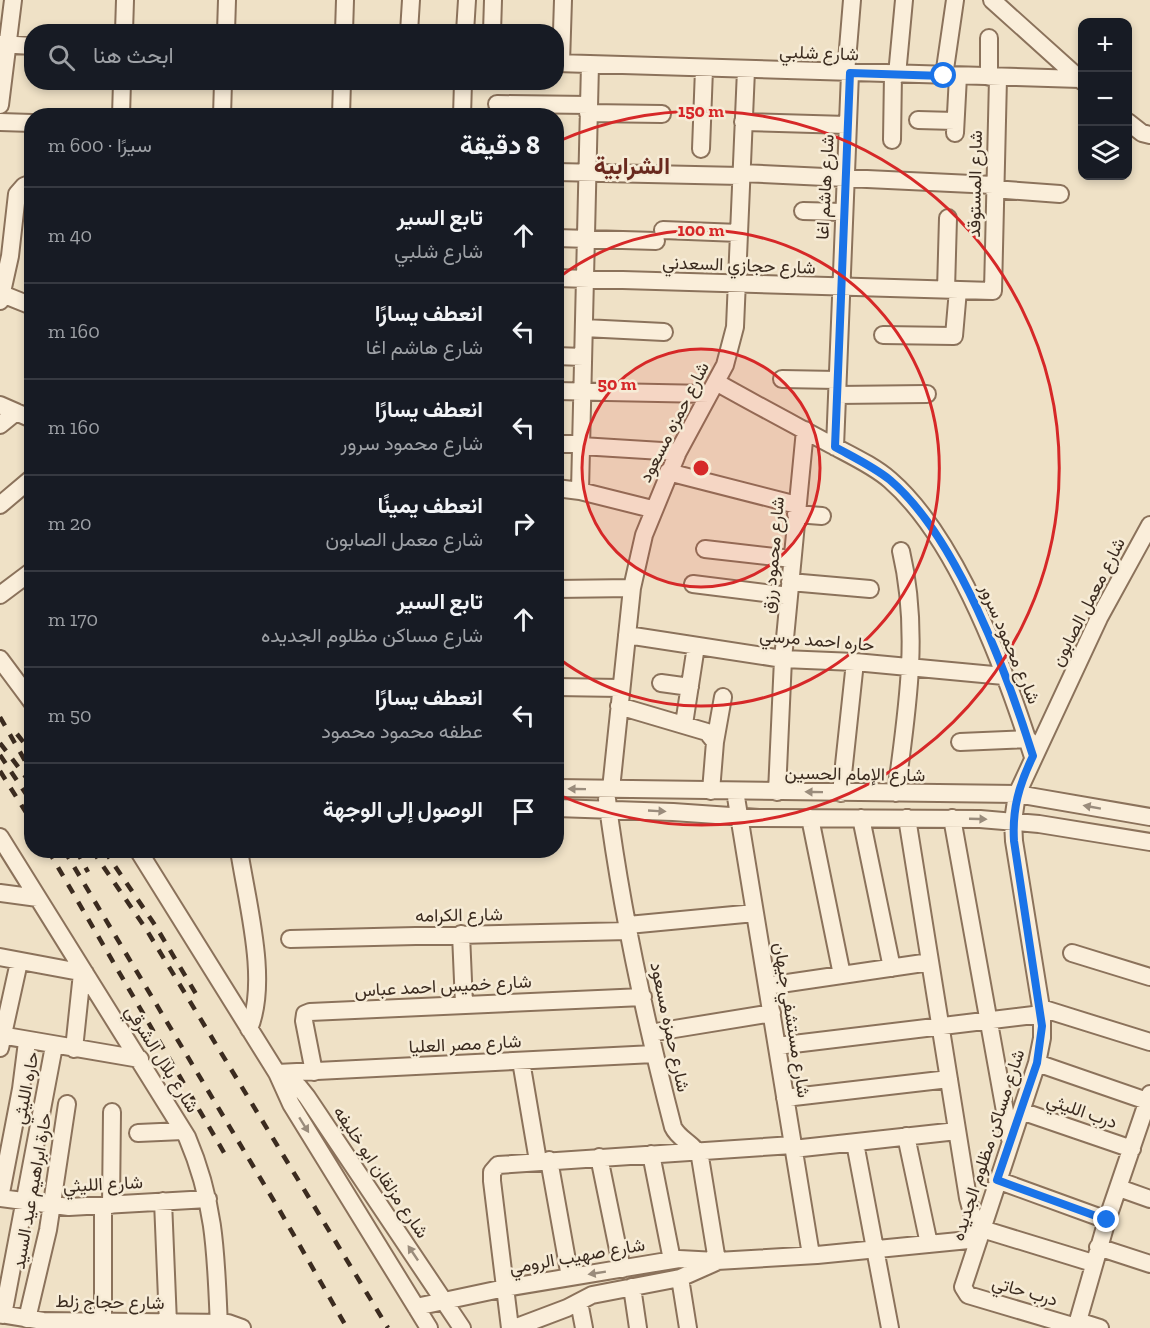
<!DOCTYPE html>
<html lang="ar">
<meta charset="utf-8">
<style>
:root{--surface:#171b24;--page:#242831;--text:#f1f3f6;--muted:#9ea1a6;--line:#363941}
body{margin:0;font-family:"Zilla Slab",Vazirmatn,serif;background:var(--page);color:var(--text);direction:rtl}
.controls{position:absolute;right:18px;top:18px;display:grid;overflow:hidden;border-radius:12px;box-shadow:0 3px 9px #0003}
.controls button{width:54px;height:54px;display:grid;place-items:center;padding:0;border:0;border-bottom:2px solid var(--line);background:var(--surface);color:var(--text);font:30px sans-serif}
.stop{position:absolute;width:18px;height:18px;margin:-14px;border:4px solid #1a73e8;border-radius:50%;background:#fff}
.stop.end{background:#1a73e8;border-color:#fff;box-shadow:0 2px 6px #0008}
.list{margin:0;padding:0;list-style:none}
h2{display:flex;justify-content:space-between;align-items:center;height:78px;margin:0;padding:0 24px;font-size:26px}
h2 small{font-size:20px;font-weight:400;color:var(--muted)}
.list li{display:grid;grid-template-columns:39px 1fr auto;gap:18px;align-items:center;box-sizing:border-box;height:96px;padding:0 24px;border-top:2px solid var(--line)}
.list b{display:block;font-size:22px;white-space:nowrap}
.list p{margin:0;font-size:20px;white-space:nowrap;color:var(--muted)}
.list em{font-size:20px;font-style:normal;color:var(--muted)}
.icon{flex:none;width:33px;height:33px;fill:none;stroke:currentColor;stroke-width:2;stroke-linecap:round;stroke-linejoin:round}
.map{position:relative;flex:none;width:1150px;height:1328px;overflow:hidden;direction:ltr}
.search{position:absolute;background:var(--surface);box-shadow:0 3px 9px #0003;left:24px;top:24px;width:540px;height:66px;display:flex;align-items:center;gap:15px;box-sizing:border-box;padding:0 21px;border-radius:24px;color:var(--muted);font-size:22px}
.panel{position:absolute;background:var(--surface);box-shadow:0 3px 9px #0003;left:24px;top:108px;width:540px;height:750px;border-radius:24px;direction:rtl}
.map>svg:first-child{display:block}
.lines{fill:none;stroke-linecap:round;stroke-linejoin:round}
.street-casing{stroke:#8b725b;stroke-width:20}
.street{stroke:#faeeda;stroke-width:16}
.rail{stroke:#3b2b1f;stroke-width:4.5;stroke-dasharray:10 10;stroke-linecap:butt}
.oneway{fill:#9a8c7c}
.route{stroke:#1a73e8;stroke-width:8}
.ring{fill:none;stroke:#d62828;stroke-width:3}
.labels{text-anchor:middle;stroke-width:5;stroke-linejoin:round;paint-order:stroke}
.street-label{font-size:18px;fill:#3b2b1f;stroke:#f6ebd6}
.district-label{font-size:24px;font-weight:bold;fill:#69291e;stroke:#f6ebd6}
.centre{fill:#d62828;stroke:#f6ebd6;stroke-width:3}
.ring-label{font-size:18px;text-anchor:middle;font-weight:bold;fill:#d62828;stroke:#f6ebd6;stroke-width:5;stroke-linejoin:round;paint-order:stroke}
</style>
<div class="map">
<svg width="1150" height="1328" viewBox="0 0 1150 1328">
<rect width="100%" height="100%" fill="#efe1c6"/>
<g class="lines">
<defs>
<path id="street" d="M992 0 1082 81
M124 32 125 0
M226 32 227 0
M344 32 345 0
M409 32 411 0
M465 32 467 0
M492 32 493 0
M989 38V77
M0 44 32 46
M556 63 1080 79
M561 63 563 0
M846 73 852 0
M897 75 904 0
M944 76 955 0
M497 104 589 105
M0 105 13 0
M588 113 662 114
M121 116 122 82
M222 116 223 82
M341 116 342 82
M462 116 463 82
M918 120 955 121
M0 122 32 123
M743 122 847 125
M1128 122 1142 133 1150 135
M955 133 958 76
M892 140 893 74
M701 149 704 69
M556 172 741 176
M741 173 993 185
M993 189 1060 194
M803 211 843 212
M663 230 739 233
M556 238 656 241
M556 278 993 291 998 78
M946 290 948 218
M2 294 32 306
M0 301 10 256 17 194 24 186 32 183
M584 328 664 332
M883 335 954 336 958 290
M556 356 583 357
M782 379 837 380
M716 382C753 403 791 423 828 443 848 454 873 465 890 480 958 539 1006 672 1033 757
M556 391 709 394
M837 395 927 394
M0 405 32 419
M0 425 16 412
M556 444H581
M581 446 678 452
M835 447 850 73
M668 472 797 505
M556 488 580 491 652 509
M580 491 590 64
M0 505 32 478
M796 514 822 516
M705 549 792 559
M790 582 870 589
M693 584 789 596
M556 589 632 588
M0 595 32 571
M627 635 783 659 855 662 1004 676
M0 659 32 702
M661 683 690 687
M556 687 620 688
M619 706 707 732 715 742 711 791
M684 724 696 646
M715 742 723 697
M960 742 1028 739
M556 788 1017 794 1150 817
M611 789 632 588 644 535 678 452 725 365 735 327 746 70
M735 791 811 1255
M777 792 783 659 805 430
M841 793 855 662
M896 793C907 712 920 632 901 551
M607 799C621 909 645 1019 673 1127 679 1140 694 1143 700 1157L717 1261
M556 808 673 812 759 818 980 819 1039 824 1150 842
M810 818 842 975
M861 818 892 968
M952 818 1010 1139
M0 837 187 1137C216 1205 216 1257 219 1328
M138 850 277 1073 291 1104 429 1328
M239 850C247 903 269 981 249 1029
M0 893 38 898
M628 925 755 913
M461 934 464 1004
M290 939 629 931
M1072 953 1150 977
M0 957 85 973
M767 986 930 962
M1041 1008 1150 1042
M650 1033 772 1013
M0 1035 140 1059
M27 1042 21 1089 0 1198 69 1207 208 1199
M777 1046 1042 1014
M0 1048 19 962
M74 1049 82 973
M521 1061 538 1161
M1037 1063 1147 1101
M314 1072 304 1021 305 1014 310 1012 643 997
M277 1073 654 1054
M278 1073 299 1087 307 1097 462 1328
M785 1098 949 1079
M1021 1111 1132 1149
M138 1133 183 1131
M906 1136 929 1244
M855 1143 890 1328
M793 1149 957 1131
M651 1154 672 1260
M599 1157 622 1269
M549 1160 570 1277
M997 1180 1107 1220
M1119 1188 1150 1199
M163 1201 168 1323
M111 1205 112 1112
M982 1229 1093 1263
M1098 1247 1150 1264
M680 1278 688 1328
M632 1287 638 1328
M579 1302 584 1328
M416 1307 505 1288 679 1259 717 1261 817 1255 979 1239 968 1198 907 818
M0 1314 43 1321 228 1323 242 1328
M3 1315 54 1046
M27 1319 48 1230 67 1104
M1078 1321 1100 1328
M103 1322V1206
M1076 1327 968 1295 963 1287 1037 1063 1042 1038V1014L1014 841 1013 821 1017 794 1099 618 1150 525
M510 1328 492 1181V1172L498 1165 793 1145
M514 1328 567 1308 592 1295 680 1278 716 1262
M1076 1328 1107 1220 1150 1094"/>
</defs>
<use href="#street" class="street-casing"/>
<use href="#street" class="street"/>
<path class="rail" d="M0 717 32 773
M17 734 32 753
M0 743 32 785
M0 755 32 803
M0 771 32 822
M48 850 226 1156
M64 850 280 1211 347 1328
M76 850 88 872
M92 850 146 929 388 1328
M104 850 155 925 199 999"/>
</g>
<defs><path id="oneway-solid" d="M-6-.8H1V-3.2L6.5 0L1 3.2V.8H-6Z" transform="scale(1.5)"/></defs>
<g class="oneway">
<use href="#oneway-solid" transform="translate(577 789) rotate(-179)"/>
<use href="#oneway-solid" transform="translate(814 792) rotate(-179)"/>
<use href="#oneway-solid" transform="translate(1092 807) rotate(-170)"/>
<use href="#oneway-solid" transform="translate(657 811) rotate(3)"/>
<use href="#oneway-solid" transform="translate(978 819) rotate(2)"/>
<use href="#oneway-solid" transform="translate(304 1125) rotate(58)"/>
<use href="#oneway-solid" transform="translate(413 1253) rotate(-124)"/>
<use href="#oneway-solid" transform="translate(597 1273) rotate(171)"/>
</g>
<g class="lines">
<path class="route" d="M944 76 850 73 835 447C853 457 874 467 890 480 957 537 1007 673 1033 756 1019 785 1012 809 1014 841L1042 1026 1037 1063 997 1180 1107 1220"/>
</g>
<circle cx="701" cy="468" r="119" fill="#d62828" fill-opacity=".12"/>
<g class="ring">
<circle cx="701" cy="468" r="119"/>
<path d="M558 278A238 238 0 1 1 558 658"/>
<path d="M559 141A357 357 0 1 1 559 795"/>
</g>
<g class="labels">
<g class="street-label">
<text transform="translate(819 53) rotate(2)" y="6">شارع شلبي</text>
<text transform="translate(975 184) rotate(-89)" y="6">شارع المستوقد</text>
<text transform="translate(825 187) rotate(-87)" y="6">شارع هاشم اغا</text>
<text transform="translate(739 265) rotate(2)" y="6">شارع حجازي السعدني</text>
<text transform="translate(674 422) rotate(-63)" y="6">شارع حمزه مسعود</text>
<text transform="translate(773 555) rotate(-85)" y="6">شارع محمود رزق</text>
<text transform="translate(1088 602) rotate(-63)" y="6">شارع معمل الصابون</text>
<text transform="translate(817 640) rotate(5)" y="6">حاره احمد مرسي</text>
<text transform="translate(1010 644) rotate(67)" y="6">شارع محمود سرور</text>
<text transform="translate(855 774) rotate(1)" y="6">شارع الإمام الحسين</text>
<text transform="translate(459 915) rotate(-1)" y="6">شارع الكرامه</text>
<text transform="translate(443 986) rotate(-3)" y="6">شارع خميس احمد عباس</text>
<text transform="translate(792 1020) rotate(81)" y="6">شارع مستشفي جيهان</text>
<text transform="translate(670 1027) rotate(78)" y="6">شارع حمزه مسعود</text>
<text transform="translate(465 1044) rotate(-3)" y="6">شارع مصر العليا</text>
<text transform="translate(162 1059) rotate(58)" y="6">شارع بلال الشرقي</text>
<text transform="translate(26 1088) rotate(-79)" y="6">حاره الليثي</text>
<text transform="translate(1082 1111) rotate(19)" y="6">درب الليثي</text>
<text transform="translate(988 1145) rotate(-72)" y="6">شارع مساكن مظلوم الجديده</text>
<text transform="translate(381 1172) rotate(56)" y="6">شارع مزلقان ابو خليفه</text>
<text transform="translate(103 1184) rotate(-3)" y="6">شارع الليثي</text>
<text transform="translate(32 1191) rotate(-80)" y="6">حارة ابراهيم عيد السيد</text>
<text transform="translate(577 1256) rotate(-10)" y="6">شارع صهيب الرومي</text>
<text transform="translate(1025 1291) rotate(16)" y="6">درب حاتي</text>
<text transform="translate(110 1302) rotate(1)" y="6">شارع حجاج زلط</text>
</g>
<g class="district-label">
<text x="632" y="174">الشرابية</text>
</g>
</g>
<circle cx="701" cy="468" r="9" class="centre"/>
<g class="ring-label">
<text x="701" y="117">150 m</text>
<text x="701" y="236">100 m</text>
<text x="617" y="390">50 m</text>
</g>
</svg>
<div class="controls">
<button>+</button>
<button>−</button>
<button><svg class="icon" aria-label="layers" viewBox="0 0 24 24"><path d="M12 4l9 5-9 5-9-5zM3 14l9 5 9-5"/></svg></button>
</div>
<div class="stop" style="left:944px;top:76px"></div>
<div class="stop end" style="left:1107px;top:1220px"></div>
<div class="search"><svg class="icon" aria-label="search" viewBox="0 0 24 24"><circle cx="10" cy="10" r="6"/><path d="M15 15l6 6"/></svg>ابحث هنا</div>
<section class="panel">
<h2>8 دقيقة<small>سيرًا · 600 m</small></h2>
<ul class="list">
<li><svg class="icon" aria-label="ahead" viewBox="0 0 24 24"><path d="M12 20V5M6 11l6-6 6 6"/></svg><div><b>تابع السير</b><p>شارع شلبي</p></div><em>40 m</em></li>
<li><svg class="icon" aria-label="left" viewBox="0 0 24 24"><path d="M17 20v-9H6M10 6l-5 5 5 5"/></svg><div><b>انعطف يسارًا</b><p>شارع هاشم اغا</p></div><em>160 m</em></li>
<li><svg class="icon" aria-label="left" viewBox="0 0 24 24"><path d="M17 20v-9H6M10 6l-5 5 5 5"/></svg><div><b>انعطف يسارًا</b><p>شارع محمود سرور</p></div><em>160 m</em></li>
<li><svg class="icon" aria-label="right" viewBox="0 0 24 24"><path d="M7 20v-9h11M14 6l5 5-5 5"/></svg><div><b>انعطف يمينًا</b><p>شارع معمل الصابون</p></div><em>20 m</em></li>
<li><svg class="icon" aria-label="ahead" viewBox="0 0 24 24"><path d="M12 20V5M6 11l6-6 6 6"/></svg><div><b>تابع السير</b><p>شارع مساكن مظلوم الجديده</p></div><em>170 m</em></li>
<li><svg class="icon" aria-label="left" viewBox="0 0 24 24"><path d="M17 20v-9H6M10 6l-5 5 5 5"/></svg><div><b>انعطف يسارًا</b><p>عطفه محمود محمود</p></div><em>50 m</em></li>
<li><svg class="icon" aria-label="arrive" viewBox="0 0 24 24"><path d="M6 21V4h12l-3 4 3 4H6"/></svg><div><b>الوصول إلى الوجهة</b></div></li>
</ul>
</section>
</div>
